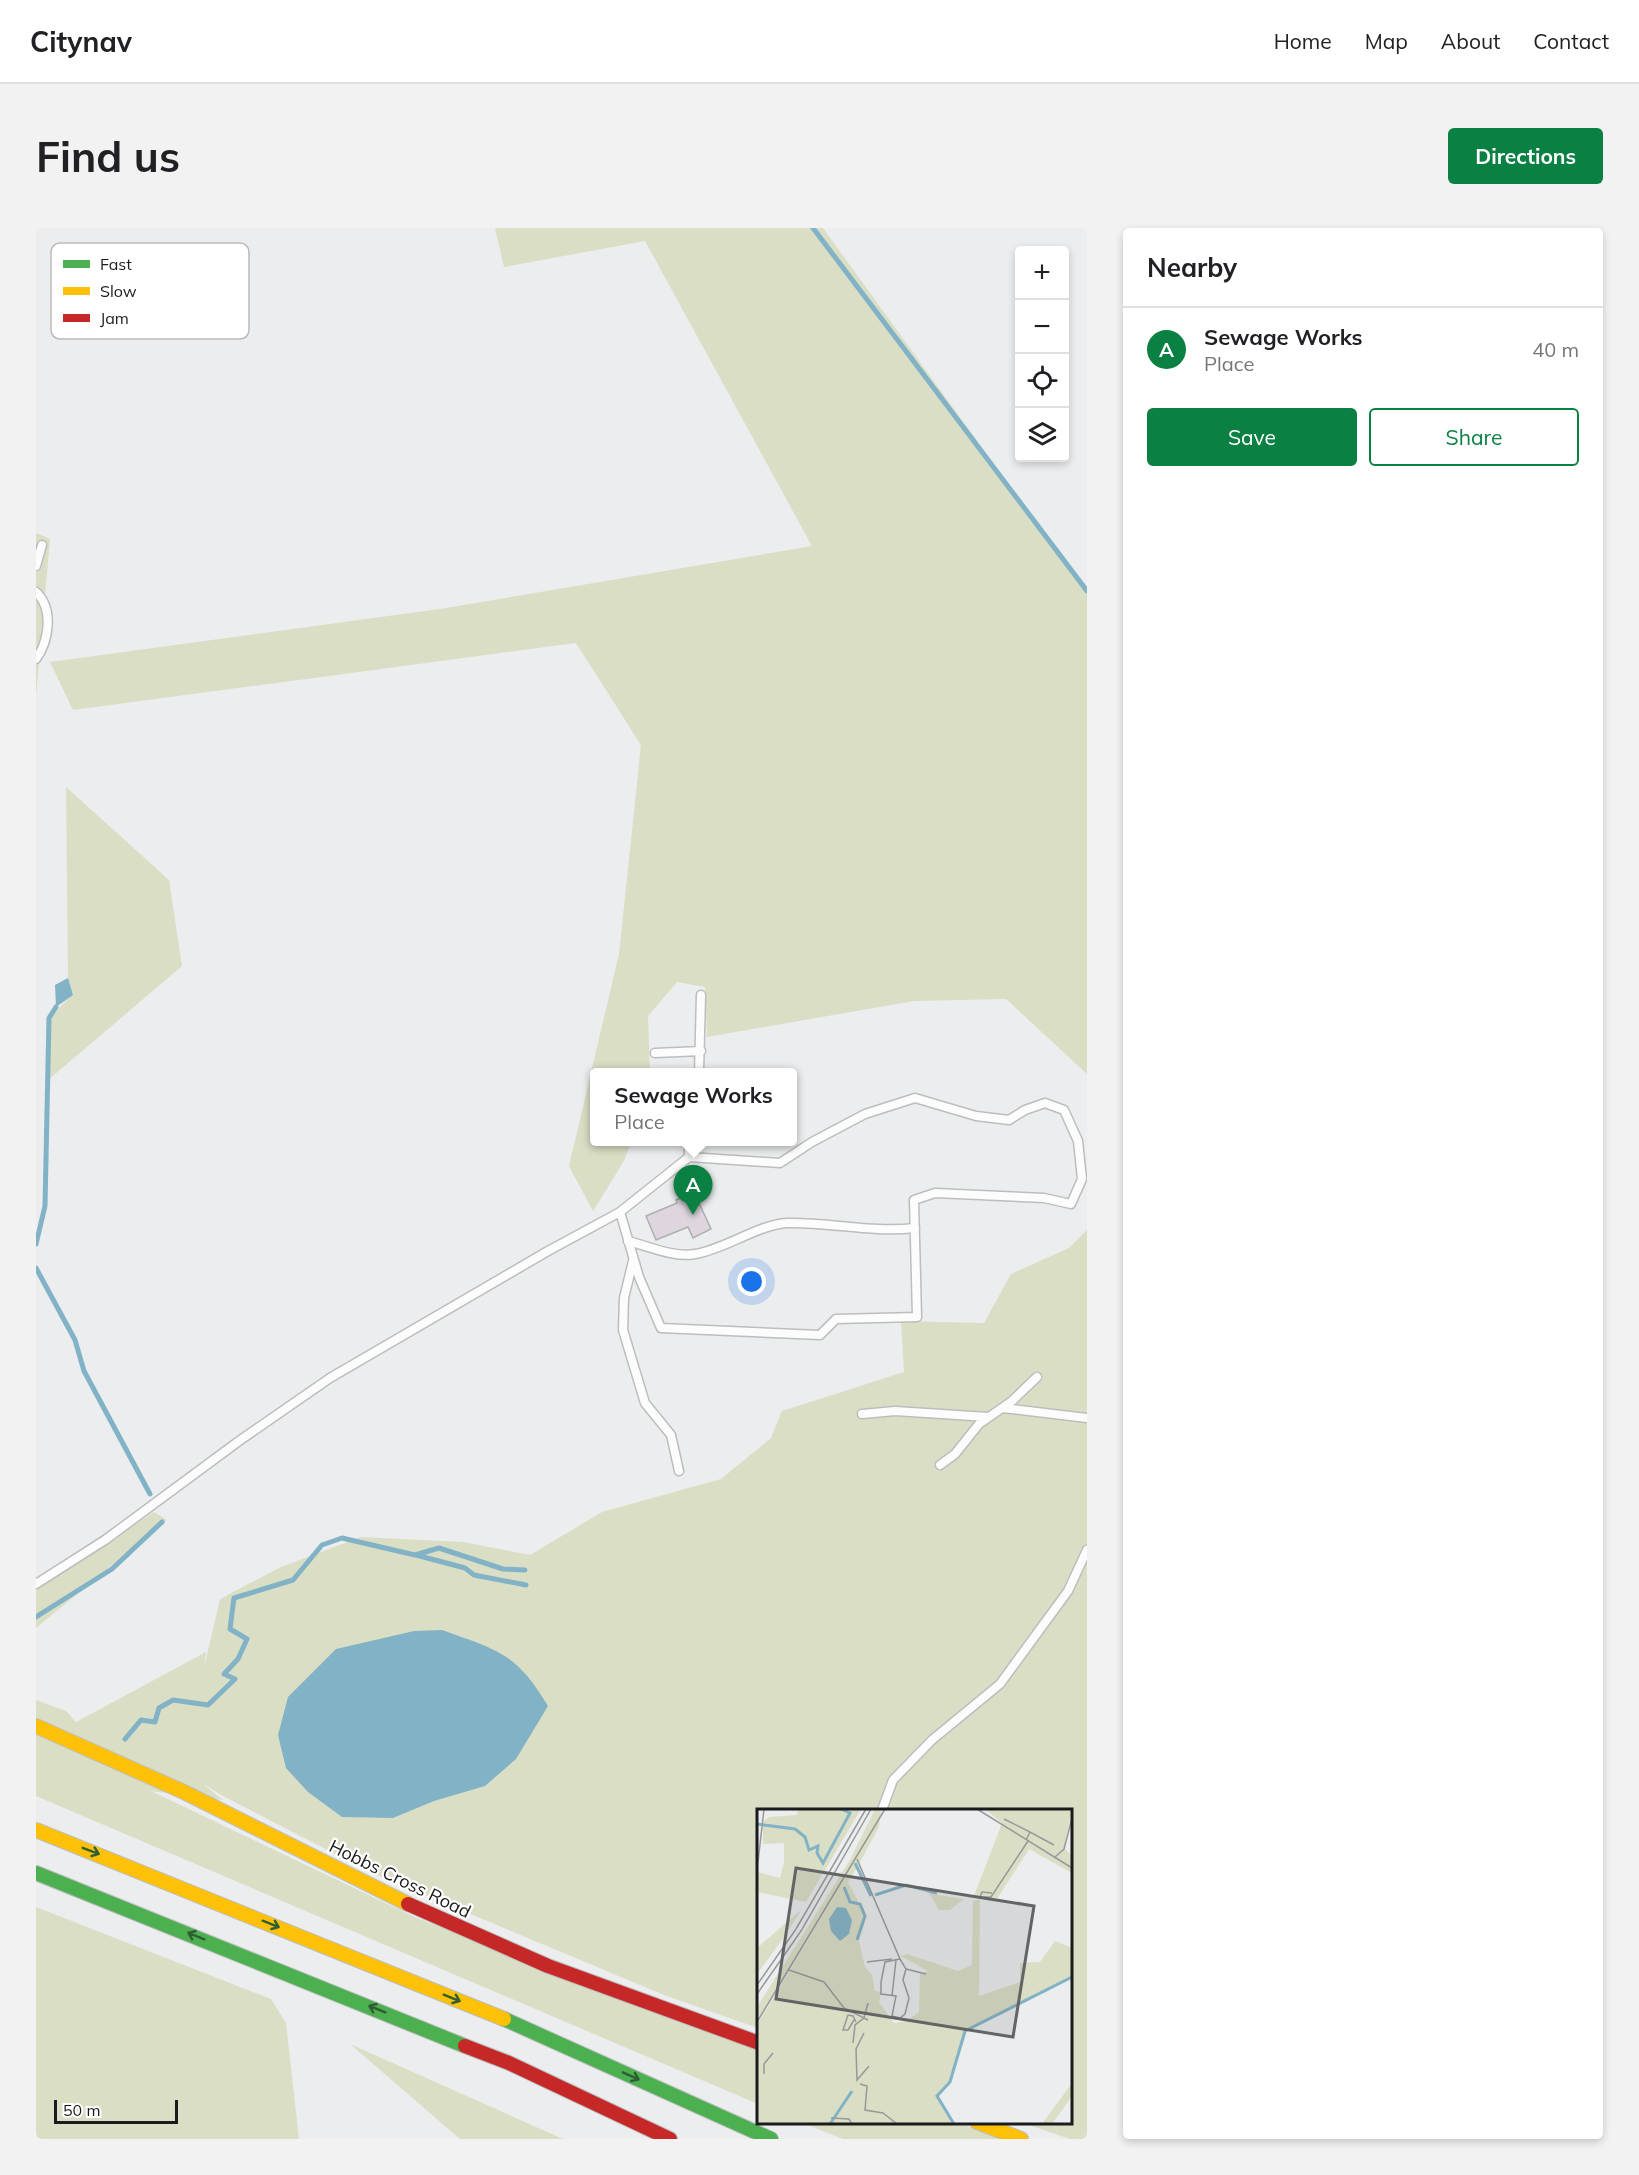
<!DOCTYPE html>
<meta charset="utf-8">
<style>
:root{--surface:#fff;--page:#f2f2f2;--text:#202124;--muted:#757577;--line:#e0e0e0;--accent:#0b8043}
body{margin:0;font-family:Mulish,sans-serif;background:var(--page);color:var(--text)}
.controls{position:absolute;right:18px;top:18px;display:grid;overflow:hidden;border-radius:6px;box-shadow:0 3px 9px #0003}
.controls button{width:54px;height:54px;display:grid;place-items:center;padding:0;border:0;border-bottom:2px solid var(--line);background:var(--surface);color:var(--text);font:30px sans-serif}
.scale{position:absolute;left:18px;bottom:15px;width:124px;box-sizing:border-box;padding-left:6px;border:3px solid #1a1b1c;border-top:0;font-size:16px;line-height:21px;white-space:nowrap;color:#1a1b1c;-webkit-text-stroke:4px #fff;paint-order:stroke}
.you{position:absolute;left:716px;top:1054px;width:21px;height:21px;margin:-15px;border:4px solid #fff;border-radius:50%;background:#1a73e8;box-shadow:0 0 0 9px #1a73e833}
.badge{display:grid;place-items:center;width:39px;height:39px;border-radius:50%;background:var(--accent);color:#fff;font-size:20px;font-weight:700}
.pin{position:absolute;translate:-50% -50px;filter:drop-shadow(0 2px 3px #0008)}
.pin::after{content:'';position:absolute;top:32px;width:21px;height:18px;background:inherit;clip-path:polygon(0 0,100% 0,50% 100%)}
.popup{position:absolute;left:554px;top:840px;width:207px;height:78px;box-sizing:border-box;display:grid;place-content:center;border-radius:6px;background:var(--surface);filter:drop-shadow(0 2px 4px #0005);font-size:20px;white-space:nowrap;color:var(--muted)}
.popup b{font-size:22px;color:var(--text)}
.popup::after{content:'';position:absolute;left:50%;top:100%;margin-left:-12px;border:12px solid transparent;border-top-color:var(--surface)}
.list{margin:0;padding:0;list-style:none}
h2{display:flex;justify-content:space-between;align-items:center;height:78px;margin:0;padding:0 24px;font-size:26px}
h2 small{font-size:20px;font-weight:400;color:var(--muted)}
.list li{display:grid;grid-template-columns:39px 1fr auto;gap:18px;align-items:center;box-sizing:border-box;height:84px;padding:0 24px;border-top:2px solid var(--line)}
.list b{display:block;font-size:22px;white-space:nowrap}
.list p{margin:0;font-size:20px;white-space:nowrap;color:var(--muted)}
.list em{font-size:20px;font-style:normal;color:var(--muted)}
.actions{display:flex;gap:12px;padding:18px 24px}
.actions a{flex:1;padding:14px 0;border:2px solid var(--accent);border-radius:6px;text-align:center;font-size:21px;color:var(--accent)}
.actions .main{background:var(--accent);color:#fff}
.icon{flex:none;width:33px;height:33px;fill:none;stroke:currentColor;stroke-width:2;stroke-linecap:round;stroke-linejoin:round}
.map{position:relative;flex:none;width:1051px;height:1911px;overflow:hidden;border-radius:6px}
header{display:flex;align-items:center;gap:36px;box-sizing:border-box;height:84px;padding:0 30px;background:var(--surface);border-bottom:2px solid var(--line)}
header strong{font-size:28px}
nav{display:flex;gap:33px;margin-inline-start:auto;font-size:21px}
.intro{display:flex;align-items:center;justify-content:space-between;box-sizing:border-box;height:144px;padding:0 36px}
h1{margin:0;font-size:42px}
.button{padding:15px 27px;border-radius:6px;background:var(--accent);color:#fff;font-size:21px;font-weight:700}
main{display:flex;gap:36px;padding:0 36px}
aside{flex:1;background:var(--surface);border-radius:6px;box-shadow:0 3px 9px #0003}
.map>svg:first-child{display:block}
.green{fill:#dadec5}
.water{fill:#82b2c6}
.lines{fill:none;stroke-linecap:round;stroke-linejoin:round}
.stream{stroke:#82b2c6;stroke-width:5}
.building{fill:#ded5de;stroke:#afafb0;stroke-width:1.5}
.lane-casing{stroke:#bcbebe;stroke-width:11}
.fast-casing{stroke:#bcbebe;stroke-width:16}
.slow-casing{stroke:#bcbebe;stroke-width:16}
.jam-casing{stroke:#bcbebe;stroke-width:16}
.lane{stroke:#fcfcfc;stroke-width:8}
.fast{stroke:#4caf50;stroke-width:14}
.slow{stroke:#ffc107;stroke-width:14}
.jam{stroke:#c62828;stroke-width:14}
.oneway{stroke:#305e33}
.labels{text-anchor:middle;stroke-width:4.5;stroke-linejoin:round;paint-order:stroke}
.street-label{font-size:18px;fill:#1a1b1c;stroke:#fff}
.inset-river{fill:none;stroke:#82b2c6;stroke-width:3}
.inset-road{fill:none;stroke:#97999a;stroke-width:1.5}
.view{fill:#636466;fill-opacity:0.15;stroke:#636466;stroke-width:3}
.inset-edge{fill:none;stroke:#1a1b1c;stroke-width:3}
.key{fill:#fff;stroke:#babbbb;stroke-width:1.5}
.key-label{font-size:16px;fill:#1a1b1c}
</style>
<header>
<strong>Citynav</strong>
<nav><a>Home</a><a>Map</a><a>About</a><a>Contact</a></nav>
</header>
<div class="intro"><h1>Find us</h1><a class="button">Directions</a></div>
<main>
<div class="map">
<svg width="1051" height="1911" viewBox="0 0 1051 1911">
<rect width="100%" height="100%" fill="#ebedee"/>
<path class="green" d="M459 0H787L1051 365V846L970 771 878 773 671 809 669 759 641 754 612 788 614 844H558V914H595L588 933 557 983 533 938 583 726 605 517 540 415 37 482 14 434 404 381 776 318 609 13 468 39Z
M0 305 14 311 0 468Z
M30 559 133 652 146 738 11 853 13 790 37 766 32 750Z
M1051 1002V1911H1034L987 1895 1034 1894V1582H723L722 1800 628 1767 334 1644 187 1568 166 1555 187 1572 115 1563 383 1691 722 1815V1876L0 1568V1472L30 1483 40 1494 170 1424 168 1440 184 1371 245 1339 325 1309 427 1314 494 1327 566 1284 685 1251 735 1210 746 1183 868 1144 865 1093 948 1095 975 1046 1033 1020Z
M118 1284 131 1292 0 1400V1361Z
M0 1679 235 1771 250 1795 263 1911H0Z
M314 1816 527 1911H424Z
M767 1895H924L963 1911H807Z"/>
<path class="water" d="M32 750 37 767 20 779 19 757Z
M406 1402C461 1422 480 1424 512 1478L480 1531 449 1558 398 1573 357 1590 306 1589 272 1564 250 1540 242 1507 252 1469 300 1421 378 1403Z"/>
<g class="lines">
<path class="stream" d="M777 0 1051 363
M0 1016 9 978 13 790 20 779
M0 1040 39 1112 48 1143 114 1266
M380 1327 429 1340 438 1347 490 1357
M0 1389 76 1341 126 1294
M89 1511 105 1492 119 1494 123 1480 137 1472 172 1477 199 1451 188 1446 202 1431 211 1411 194 1401 198 1370 257 1352 286 1317 306 1310 379 1327 403 1320 467 1341 489 1342"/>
</g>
<path class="building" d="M658 964 675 1001 657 1010 652 999 620 1012 610 988 641 975 640 972Z"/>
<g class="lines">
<defs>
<path id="lane" d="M0 338 6 317
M0 364C18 381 13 413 0 431
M619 825 665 823
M663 844 665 767
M653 929V914
M592 1013C612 1018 639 1030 659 1026 687 1022 724 996 751 995 794 994 836 1005 879 1000
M597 1033 588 1070 587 1102 609 1175 635 1207 643 1243
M967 1180 1051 1190
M826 1186 859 1183 952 1189
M904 1237 919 1226 943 1196 976 1173 1001 1149
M0 1356 69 1312 203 1213 294 1150 512 1023 584 984 653 929 744 935 776 914 829 886 879 870 940 888 973 892 989 882 1009 875 1028 882 1042 913 1046 951 1035 976 1008 970 899 965 878 972 881 1089 800 1091 784 1107 625 1100 603 1049 584 984
M846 1582 857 1552 896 1512 964 1456 1032 1363 1051 1322"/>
<path id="fast" d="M0 1645 429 1818
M468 1791 735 1911"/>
<path id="slow" d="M0 1498 148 1564 372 1676
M0 1602 468 1791
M941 1894 985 1911"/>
<path id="jam" d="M372 1676 512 1738 723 1815
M429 1818 473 1835 634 1911"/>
</defs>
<use href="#lane" class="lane-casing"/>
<use href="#fast" class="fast-casing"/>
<use href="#slow" class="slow-casing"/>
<use href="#jam" class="jam-casing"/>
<use href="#lane" class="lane"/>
<use href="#fast" class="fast"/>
<use href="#slow" class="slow"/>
<use href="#jam" class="jam"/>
</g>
<defs><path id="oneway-shaft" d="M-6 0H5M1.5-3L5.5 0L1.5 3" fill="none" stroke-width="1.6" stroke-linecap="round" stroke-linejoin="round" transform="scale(1.5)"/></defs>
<g class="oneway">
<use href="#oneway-shaft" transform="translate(55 1623) rotate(21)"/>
<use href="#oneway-shaft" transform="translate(235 1696) rotate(22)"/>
<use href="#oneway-shaft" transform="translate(160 1708) rotate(-158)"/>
<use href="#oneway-shaft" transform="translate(416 1770) rotate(22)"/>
<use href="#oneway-shaft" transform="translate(341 1781) rotate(-158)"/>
<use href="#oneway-shaft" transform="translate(595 1848) rotate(24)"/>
</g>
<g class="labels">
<g class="street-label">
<text transform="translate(364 1651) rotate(26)" y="6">Hobbs Cross Road</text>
</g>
</g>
<g transform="translate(721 1581)">
<rect width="315" height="315" fill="#ebedee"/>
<path d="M41 0H104L49 93 0 83V63L23 69 27 53V34L6 35V13L12 8 40 6ZM118 0H124L122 18 102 55 115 86 99 60 91 73 106 101 108 112 102 132 108 158 115 166 118 182 124 183 122 193 137 214 150 212 162 203 163 165 171 162 144 147 150 145 201 162 215 156 216 92 223 90 222 187 263 173V154L283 153 298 132 315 139V169L211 220 193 273 182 287 197 315H0V216L80 82 0 214V198L93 51ZM228 0H315L307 39 315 47V64L272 40 238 93 217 87 245 14ZM171 82 181 86 207 90 193 101H182ZM45 100 27 128 0 165V139ZM315 274V287L295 315H285Z" fill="#dadec5"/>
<path d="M80 98 89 99 95 111 92 125 83 132 74 122 72 110Z" fill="#82b2c6"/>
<path class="inset-river" d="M0 15 38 20 48 28 52 41 61 37 60 44 66 54 93 4 84 0M98 54 114 87M87 78 93 93 103 95 108 107 100 131M118 86 149 76 180 84M73 315 95 282M197 315 180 287 193 273 208 222 315 168"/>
<path class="inset-road" d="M220 0 315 59M247 10 273 23M269 31 273 23 297 36M298 48 307 40 315 9M100 50 143 150 128 153 124 173V185L139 187 135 207 143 209 148 205 152 189 146 171 149 160 143 150M1 53 7 0M235 84 225 83 223 88H234L271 32M110 153 135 150M149 160 169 165M32 161 67 173 87 199 111 211M0 176 39 120 109 0M0 185 44 122 114 0M135 187 139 151M97 211 91 221H86L91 206 96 207 99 213M0 213 128 0M107 224 99 240 100 271 112 257M96 234 98 216 107 209 111 194M7 265V255L16 244M103 275 110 277 108 301 126 304 140 315M74 309 92 310 95 315"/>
<path class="view" d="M39 59 277 97 256 228 19 190Z"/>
<rect width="315" height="315" class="inset-edge"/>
</g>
<rect x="15" y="15" width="198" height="96" rx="9" class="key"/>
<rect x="27" y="32" width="27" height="8" fill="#4caf50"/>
<rect x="27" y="59" width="27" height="8" fill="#ffc107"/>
<rect x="27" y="86" width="27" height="8" fill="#c62828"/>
<g class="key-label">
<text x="64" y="42">Fast</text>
<text x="64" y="69">Slow</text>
<text x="64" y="96">Jam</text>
</g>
</svg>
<div class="controls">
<button>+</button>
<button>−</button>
<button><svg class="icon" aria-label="locate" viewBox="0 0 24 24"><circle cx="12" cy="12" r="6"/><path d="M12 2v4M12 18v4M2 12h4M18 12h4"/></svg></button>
<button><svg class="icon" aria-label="layers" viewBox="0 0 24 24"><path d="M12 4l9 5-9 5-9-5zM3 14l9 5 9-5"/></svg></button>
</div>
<div class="scale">50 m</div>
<div class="you"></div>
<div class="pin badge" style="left:657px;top:987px">A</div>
<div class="popup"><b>Sewage Works</b>Place</div>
</div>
<aside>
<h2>Nearby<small></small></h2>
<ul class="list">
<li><span class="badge">A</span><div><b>Sewage Works</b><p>Place</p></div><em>40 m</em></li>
</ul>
<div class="actions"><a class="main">Save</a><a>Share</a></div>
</aside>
</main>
